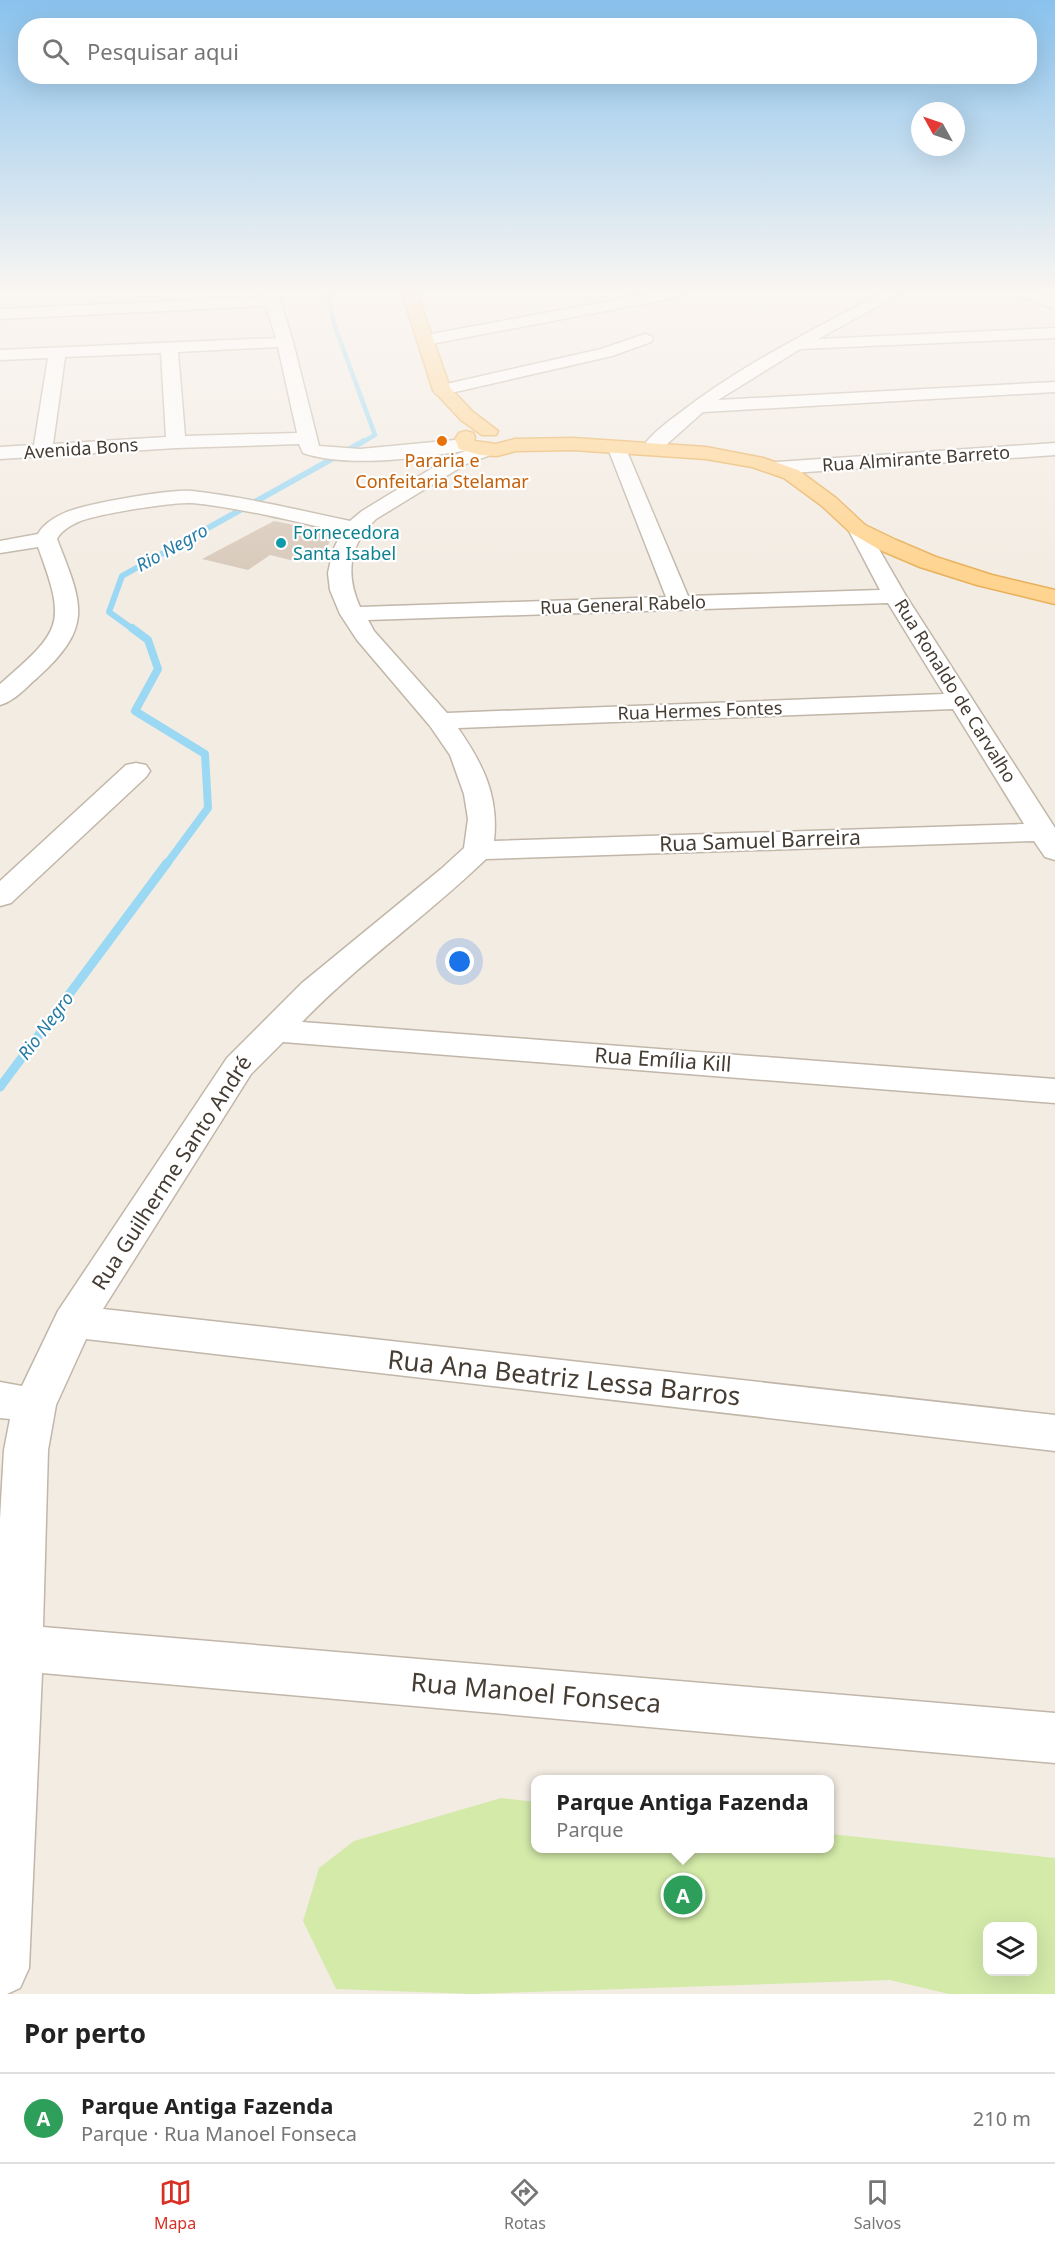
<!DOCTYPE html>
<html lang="pt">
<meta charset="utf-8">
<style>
:root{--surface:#fff;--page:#f2f2f2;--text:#222;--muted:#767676;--line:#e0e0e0;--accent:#d93025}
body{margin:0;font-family:"Noto Sans",sans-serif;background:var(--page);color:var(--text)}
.controls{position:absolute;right:18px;bottom:18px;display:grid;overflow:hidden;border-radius:12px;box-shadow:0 6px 24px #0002}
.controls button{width:54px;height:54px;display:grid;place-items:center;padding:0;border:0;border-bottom:2px solid var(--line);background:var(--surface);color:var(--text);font:30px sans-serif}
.compass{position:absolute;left:911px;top:102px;width:54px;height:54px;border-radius:50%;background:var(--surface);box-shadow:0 6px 24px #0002;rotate:310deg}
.you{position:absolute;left:460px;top:962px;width:21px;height:21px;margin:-15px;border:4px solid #fff;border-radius:50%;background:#1a73e8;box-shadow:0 0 0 9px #1a73e833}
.badge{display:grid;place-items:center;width:39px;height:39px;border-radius:50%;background:var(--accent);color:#fff;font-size:20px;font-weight:700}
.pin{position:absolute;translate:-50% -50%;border:3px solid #fff;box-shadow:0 2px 6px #0006}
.popup{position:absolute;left:531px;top:1775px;width:303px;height:78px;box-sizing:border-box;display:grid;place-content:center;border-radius:12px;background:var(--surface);filter:drop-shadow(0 2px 4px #0005);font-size:20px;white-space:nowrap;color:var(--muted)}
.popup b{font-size:22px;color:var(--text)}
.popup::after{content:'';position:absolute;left:50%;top:100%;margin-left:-12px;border:12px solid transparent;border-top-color:var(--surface)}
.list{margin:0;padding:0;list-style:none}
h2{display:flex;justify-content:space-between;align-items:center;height:78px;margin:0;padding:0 24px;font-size:26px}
h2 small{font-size:20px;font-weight:400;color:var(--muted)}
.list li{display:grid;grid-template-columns:39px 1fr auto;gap:18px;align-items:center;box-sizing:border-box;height:90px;padding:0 24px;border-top:2px solid var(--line)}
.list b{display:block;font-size:22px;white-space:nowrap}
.list p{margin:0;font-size:20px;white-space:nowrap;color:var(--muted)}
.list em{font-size:20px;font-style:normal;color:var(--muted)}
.icon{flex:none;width:33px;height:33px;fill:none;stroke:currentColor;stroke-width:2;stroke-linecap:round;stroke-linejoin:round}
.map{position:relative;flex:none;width:1055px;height:1994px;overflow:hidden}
.search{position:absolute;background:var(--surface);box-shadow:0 6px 24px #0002;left:18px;right:18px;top:18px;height:66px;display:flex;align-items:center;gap:15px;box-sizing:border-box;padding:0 21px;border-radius:24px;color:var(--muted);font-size:22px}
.sheet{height:168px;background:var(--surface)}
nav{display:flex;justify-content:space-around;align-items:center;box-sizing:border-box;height:84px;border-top:2px solid var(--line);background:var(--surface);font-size:16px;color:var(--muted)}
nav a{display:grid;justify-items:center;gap:3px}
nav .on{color:var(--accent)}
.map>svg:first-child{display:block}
.green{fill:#d3eaa9;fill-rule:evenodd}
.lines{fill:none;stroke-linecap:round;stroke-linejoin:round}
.stream-far3{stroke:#9bd8f4;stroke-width:4.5}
.stream-far2{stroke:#9bd8f4;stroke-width:6}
.stream-far1{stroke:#9bd8f4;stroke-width:8}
.stream{stroke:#9bd8f4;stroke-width:9}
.building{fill:#d8cabb}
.minor-casing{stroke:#c1b6a8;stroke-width:3}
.major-casing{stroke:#e9b05a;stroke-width:3}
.minor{fill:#fff;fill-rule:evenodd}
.major{fill:#ffd490;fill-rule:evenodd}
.food-dot{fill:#e8710a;stroke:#fff;stroke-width:2}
.culture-dot{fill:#0f9aa8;stroke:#fff;stroke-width:2}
.labels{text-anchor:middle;stroke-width:4.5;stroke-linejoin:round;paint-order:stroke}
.far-street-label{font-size:18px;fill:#453c33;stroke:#fff}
.far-food-label{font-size:18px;fill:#c56008;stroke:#fff}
.far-culture-label{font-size:18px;fill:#0d838f;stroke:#fff;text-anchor:start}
.far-water-label{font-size:18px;font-style:italic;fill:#257ba5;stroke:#fff}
.street-label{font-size:21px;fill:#453c33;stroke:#fff}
.near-street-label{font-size:26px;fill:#453c33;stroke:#fff}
</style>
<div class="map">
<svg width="1055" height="1994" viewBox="0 0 1055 1994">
<rect width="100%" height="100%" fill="#f3ece3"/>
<path class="green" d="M501 1798 536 1802V1848H830V1834L1055 1858V1994H949L890 1980 472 1994 336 1989 303 1921 319 1868 354 1841ZM988 1926H1032V1972H988Z"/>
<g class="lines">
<path class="stream-far3" d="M328 293 334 324 375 435 361 443"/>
<path class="stream-far2" d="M134 630 109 612 122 576 364 441"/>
<path class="stream-far1" d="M132 628 148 640 158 669 135 711 205 754 208 808 166 865"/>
<path class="stream" d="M0 1087 167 863"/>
</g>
<path class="building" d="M274 521 336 533 321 555 290 560 270 555 248 570 202 559Z"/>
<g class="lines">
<defs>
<path id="minor" d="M263 293H278L293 342 319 446 360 449 466 439 473 441 475 445 473 448 486 444 493 446 495 450 493 454 466 464 376 519C349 544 345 574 360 607L666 597 607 446 609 442H623L688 596 880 590 848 529 851 525 858 523 865 525 906 596 1055 828V860L1045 857 1034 841 486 859C427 916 359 963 302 1022L1055 1079V1103L283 1042 251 1074 103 1309 1055 1415V1451L86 1339 56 1405 48 1450 43 1627 1055 1713V1763L42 1673 29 1968 20 1988 7 1994H0V1519L4 1450 10 1419 0 1418V1382L22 1386 58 1311 227 1058 302 983 441 869 464 848 468 819 464 794 450 755 430 726 357 640 340 614 330 590 328 573 333 550 342 532C292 521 242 508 192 503 171 502 97 514 78 522 71 525 60 532 57 539 82 604 95 626 37 678 25 688 15 701 0 705V684C62 630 67 625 38 547L0 553V541L38 534C42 526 53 518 62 514 82 504 170 489 192 491 245 497 298 510 350 521L362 511 452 456 468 450C422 458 347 468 303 453L299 444 176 448 0 459V447L34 445 48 358 0 360V350L276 338 266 306 0 319V309L264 297ZM278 347 297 433 185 436 178 352ZM161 353 166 437 53 444 65 357ZM888 603 944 694 447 713 374 631 368 620ZM953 709 1024 824 494 841C499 796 483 764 458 728Z
M653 293H685L678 297 426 345 418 340 426 335Z
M883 293H902L818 339 1055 328V338L800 349 718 400 1055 382V392L703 412 657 453H643L641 449C650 435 667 422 681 412 743 364 814 329 883 293Z
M1017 293H1039L1055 299V309L1019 296Z
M645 334 651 336 653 339 651 342 612 356 442 395 436 394 433 390 436 386 442 385 601 349Z
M1055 443V455L777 474 770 472 767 468 770 464 777 462Z
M136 763 146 765 150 771 146 777 11 903 0 906V881L126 765Z"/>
<path id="major" d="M402 293H417L450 388 473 412 498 431 496 435H482L461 420 433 390Z
M466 431 473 433 475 437 474 441 496 444 515 439 573 438 706 447 763 458 798 470 836 498 865 525 896 540 936 557 992 575 1055 590V604L977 585 920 567 880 550 851 533 822 506 784 478 752 467 706 459 573 450 516 451 497 456 480 455 459 449 455 439 459 433Z"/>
</defs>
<use href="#minor" class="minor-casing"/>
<use href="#major" class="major-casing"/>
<use href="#minor" class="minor"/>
<use href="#major" class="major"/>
</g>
<linearGradient id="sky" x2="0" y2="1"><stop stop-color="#89c2ed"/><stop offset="0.51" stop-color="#faf6f2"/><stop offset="1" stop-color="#faf6f2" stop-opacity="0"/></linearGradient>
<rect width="1055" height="572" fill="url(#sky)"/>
<circle class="food-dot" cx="442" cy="441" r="6"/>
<circle class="culture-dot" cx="281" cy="543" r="6"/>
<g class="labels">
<g class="far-street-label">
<text transform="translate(81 449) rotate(-4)" y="6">Avenida Bons</text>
<text transform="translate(916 459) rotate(-4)" y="6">Rua Almirante Barreto</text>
<text transform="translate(623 605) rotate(-2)" y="6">Rua General Rabelo</text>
<text transform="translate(955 691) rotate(58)" y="6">Rua Ronaldo de Carvalho</text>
<text transform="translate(700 711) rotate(-2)" y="6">Rua Hermes Fontes</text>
</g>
<g class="far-food-label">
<text x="442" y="467">Pararia e<tspan x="442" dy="21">Confeitaria Stelamar</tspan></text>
</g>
<g class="far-culture-label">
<text x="293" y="539">Fornecedora<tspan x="293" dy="21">Santa Isabel</tspan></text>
</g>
<g class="far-water-label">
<text transform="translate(172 548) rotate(-29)" y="6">Rio Negro</text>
<text transform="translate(46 1026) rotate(-53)" y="6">Rio Negro</text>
</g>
<g class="street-label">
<text transform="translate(760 841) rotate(-2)" y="7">Rua Samuel Barreira</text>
<text transform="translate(663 1060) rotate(4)" y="7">Rua Emília Kill</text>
<text transform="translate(172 1173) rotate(-57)" y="7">Rua Guilherme Santo André</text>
</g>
<g class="near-street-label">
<text transform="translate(564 1378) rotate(6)" y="9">Rua Ana Beatriz Lessa Barros</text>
<text transform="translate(536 1693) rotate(5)" y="9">Rua Manoel Fonseca</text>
</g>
</g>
</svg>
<div class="controls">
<button><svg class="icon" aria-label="layers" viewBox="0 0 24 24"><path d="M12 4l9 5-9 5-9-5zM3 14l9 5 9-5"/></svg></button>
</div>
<svg class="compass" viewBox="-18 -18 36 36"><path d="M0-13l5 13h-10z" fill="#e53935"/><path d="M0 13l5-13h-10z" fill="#767676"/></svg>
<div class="you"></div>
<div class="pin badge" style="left:683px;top:1895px;background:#2e9e5b">A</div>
<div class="popup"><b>Parque Antiga Fazenda</b>Parque</div>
<div class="search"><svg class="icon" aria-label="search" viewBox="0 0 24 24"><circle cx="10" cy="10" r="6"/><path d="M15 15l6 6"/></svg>Pesquisar aqui</div>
</div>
<section class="sheet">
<h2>Por perto<small></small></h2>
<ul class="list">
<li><span class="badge" style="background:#2e9e5b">A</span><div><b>Parque Antiga Fazenda</b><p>Parque · Rua Manoel Fonseca</p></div><em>210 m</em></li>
</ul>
</section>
<nav>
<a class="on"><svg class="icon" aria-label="map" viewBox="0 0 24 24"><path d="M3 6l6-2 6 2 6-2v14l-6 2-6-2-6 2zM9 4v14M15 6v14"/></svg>Mapa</a>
<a><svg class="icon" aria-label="directions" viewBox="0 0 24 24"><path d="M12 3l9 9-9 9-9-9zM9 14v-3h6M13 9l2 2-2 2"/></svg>Rotas</a>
<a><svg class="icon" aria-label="saved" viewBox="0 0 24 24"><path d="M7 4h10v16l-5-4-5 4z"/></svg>Salvos</a>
</nav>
